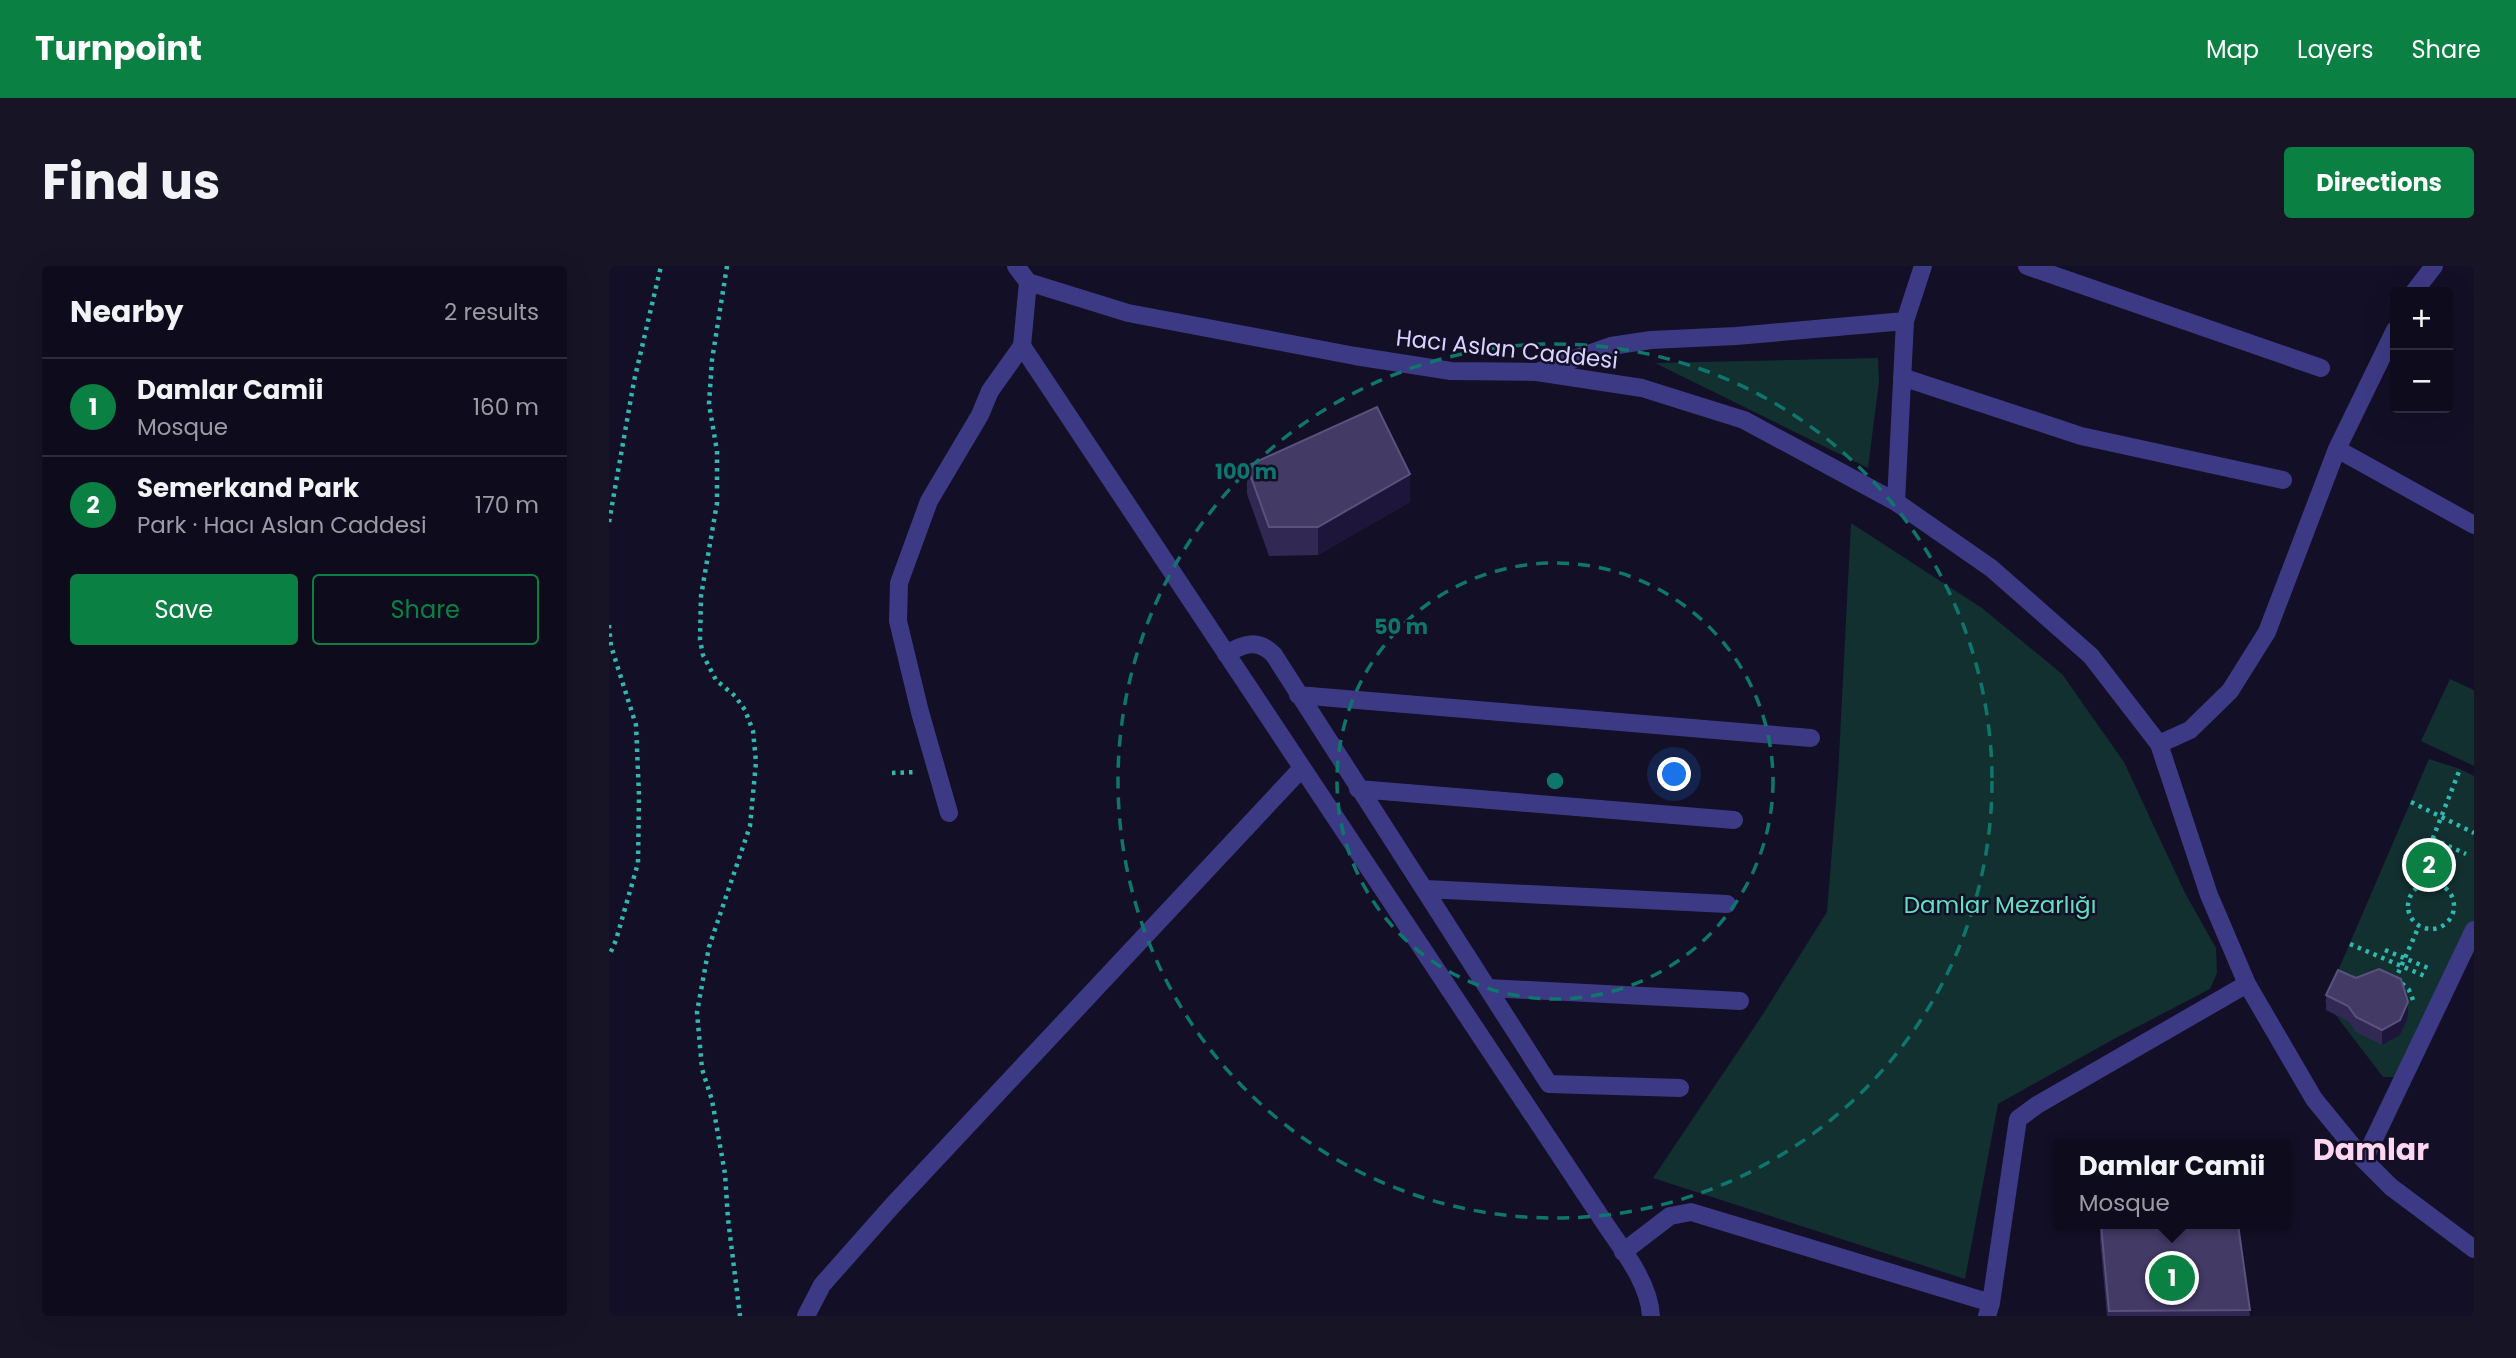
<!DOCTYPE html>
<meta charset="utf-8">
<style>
:root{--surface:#0e0b1c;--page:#171425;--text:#f1f3f6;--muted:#9b9ba3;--line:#2e2b3b;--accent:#0b8043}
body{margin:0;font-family:Poppins,sans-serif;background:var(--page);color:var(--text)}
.controls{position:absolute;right:21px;top:21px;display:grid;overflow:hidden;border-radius:7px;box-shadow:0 7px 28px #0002}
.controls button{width:63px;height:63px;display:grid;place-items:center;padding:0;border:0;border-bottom:2px solid var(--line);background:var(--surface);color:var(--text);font:35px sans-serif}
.you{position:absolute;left:1066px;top:509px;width:24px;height:24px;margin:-18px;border:5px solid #fff;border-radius:50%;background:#1a73e8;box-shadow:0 0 0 10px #1a73e833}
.badge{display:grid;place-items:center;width:46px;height:46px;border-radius:50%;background:var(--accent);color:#fff;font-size:23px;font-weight:700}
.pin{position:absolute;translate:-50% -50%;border:4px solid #fff;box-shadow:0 2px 7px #0006}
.popup{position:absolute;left:1444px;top:872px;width:238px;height:91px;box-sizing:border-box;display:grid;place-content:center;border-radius:7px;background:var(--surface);filter:drop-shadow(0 2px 5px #0005);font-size:23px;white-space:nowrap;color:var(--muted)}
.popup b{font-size:26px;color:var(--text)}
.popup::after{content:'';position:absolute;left:50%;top:100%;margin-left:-14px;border:14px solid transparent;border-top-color:var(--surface)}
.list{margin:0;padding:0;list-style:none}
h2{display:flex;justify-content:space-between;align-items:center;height:91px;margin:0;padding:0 28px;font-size:30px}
h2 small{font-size:23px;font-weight:400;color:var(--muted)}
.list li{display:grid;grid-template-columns:46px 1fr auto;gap:21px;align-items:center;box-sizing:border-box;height:98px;padding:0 28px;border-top:2px solid var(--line)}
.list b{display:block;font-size:26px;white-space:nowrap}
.list p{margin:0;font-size:23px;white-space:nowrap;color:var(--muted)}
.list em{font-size:23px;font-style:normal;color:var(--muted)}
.actions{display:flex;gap:14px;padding:21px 28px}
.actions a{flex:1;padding:16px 0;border:2px solid var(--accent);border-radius:7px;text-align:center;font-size:24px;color:var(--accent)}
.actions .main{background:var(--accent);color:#fff}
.map{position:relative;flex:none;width:1865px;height:1050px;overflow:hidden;border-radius:7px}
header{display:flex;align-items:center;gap:42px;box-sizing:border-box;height:98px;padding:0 35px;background:var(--accent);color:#fff}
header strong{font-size:33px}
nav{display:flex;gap:38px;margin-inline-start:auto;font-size:24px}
.intro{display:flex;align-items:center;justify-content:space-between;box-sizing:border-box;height:168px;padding:0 42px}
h1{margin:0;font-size:49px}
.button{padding:18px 32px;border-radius:7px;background:var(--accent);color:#fff;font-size:24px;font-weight:700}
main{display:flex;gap:42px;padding:0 42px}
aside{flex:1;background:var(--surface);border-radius:7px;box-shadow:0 7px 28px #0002}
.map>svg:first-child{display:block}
.green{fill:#12302f}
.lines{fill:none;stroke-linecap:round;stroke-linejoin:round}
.path{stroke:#2fb8b0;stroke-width:4.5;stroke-dasharray:3.5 5;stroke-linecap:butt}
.street{stroke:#3d3a85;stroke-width:18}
.wall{fill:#312854}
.shaded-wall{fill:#1d163a}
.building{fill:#433a66;stroke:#5a527e;stroke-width:2}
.ring{fill:none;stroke:#0f766e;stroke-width:3.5;stroke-dasharray:12 9}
.labels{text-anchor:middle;stroke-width:5;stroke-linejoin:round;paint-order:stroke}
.street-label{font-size:23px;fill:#d9d4ff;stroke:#130f26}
.park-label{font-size:23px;fill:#5fe0c0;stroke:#130f26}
.district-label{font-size:30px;font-weight:bold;fill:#ffd6f0;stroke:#130f26}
.centre{fill:#0f766e;stroke:#130f26;stroke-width:3.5}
.ring-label{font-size:21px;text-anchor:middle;font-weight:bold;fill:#0f766e;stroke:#130f26;stroke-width:5;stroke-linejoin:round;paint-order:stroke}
</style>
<header>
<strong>Turnpoint</strong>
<nav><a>Map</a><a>Layers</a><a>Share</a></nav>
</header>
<div class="intro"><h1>Find us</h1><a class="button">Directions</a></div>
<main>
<aside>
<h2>Nearby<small>2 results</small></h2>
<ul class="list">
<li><span class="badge">1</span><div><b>Damlar Camii</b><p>Mosque</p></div><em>160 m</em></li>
<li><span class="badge">2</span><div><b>Semerkand Park</b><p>Park · Hacı Aslan Caddesi</p></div><em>170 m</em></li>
</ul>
<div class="actions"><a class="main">Save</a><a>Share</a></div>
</aside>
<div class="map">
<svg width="1865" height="1050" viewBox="0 0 1865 1050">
<rect width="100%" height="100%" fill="#130f26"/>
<path class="green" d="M1269 92 1270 116 1259 202 1046 97Z
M1242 257 1373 342 1453 408 1515 496 1576 627 1607 682 1608 707 1601 723 1503 774 1389 838 1356 1013 1044 912 1154 748 1218 646 1229 510Z
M1841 413 1865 424V500L1812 475Z
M1820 493 1851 503 1865 510V663L1792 811H1774L1716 735Z"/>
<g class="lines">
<path class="path" d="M118 0 103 94 100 138 108 185V237L92 330 91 374 94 389 107 414 126 430 136 444 144 465 147 496 141 560 100 681 88 746 93 803 103 834 116 908 119 953 131 1050
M0 256 25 115 52 0
M0 359 2 380 27 459 30 530 29 597 7 674 0 690
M283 507 307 506
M1802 536 1865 567
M1824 573 1857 588
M1799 640a23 23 0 1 1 46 0a23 23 0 1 1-46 0Z
M1810 621 1809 610 1851 503
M1741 678 1818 711
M1776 684 1819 702
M1804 734 1800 724 1787 712 1810 660"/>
<path class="street" d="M407 0 419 16 519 47 746 90 842 105 928 106 1033 122 1135 154 1287 236 1382 302 1482 390 1550 478 1600 629 1638 718 1705 833 1755 894 1782 921 1865 983
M1418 0 1712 102
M1805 26 1825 0
M413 80 991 950C1010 980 1040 1014 1042 1050
M931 105 1002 80 1042 74 1127 70 1296 55
M1293 111 1472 170 1674 214
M1728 183 1865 259
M1287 236 1296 55 1314 0
M617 388C634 378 649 372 665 389L940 818 1071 822
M689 429 1202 472
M1550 478 1581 464 1621 425 1658 366 1728 183 1786 64
M749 523 1125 554
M340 547 311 446 289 355 290 317 320 235 371 149 381 125 413 80 419 16
M817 623 1118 638
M879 722 1131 735
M1755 894 1865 664
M1014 986 1061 950 1082 946 1382 1037
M197 1050 213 1019 283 940 693 502
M1378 1050 1382 1037 1409 853 1428 839 1638 718"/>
</g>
<path class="wall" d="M638 200 801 236 709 289 660 290 638 228Z
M1717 729 1799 751 1791 769 1773 779 1747 766 1739 755 1717 744Z
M1491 958H1629L1641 1050H1498L1491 974Z"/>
<path class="shaded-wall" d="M801 208V236L709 289V261Z
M1799 736V751L1791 769 1773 779V764Z"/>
<path class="building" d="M768 141 801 208 709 261H660L638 200Z
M1770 703 1792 713 1799 736 1791 754 1773 764 1747 751 1739 740 1717 729 1729 704 1747 712Z
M1492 958H1629L1641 1044 1500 1045Z"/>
<g class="ring">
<circle cx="946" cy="515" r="218"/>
<circle cx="946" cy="515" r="437"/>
</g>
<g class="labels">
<g class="street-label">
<text transform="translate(898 83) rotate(6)" y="8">Hacı Aslan Caddesi</text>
</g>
<g class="park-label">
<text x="1391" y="647">Damlar Mezarlığı</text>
</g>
<g class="district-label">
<text x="1762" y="894">Damlar</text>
</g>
</g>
<circle cx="946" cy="515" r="10" class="centre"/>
<g class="ring-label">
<text x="637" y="213">100 m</text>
<text x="792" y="368">50 m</text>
</g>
</svg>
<div class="controls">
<button>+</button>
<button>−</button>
</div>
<div class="you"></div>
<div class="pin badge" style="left:1563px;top:1012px">1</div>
<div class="popup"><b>Damlar Camii</b>Mosque</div>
<div class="pin badge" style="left:1820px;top:599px">2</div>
</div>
</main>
